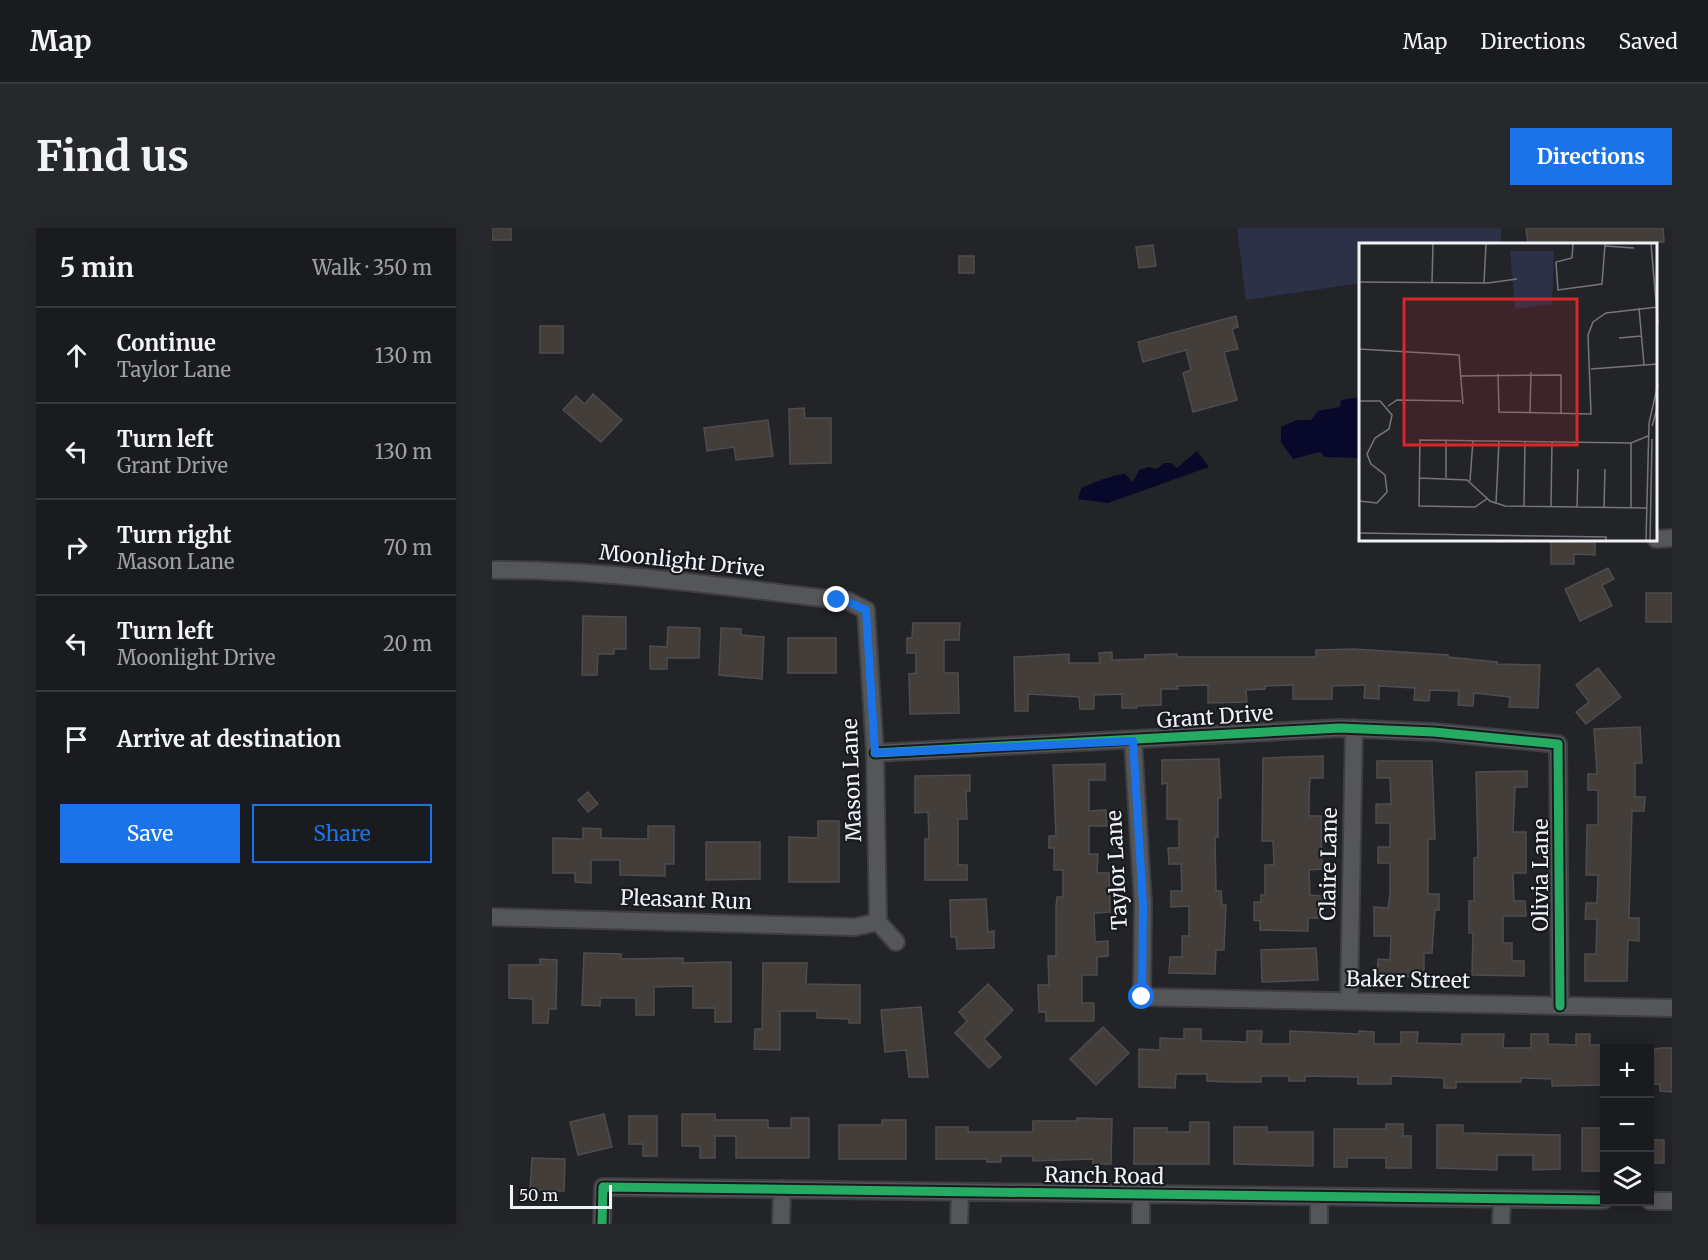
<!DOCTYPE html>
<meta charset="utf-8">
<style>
:root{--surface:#1a1b1e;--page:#27282b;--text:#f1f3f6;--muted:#9fa1a4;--line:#38393c;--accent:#1a73e8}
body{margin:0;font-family:Merriweather,serif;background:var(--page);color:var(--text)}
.controls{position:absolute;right:18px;bottom:18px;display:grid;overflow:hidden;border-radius:0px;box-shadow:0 3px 15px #0003}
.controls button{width:54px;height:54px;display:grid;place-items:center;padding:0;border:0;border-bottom:2px solid var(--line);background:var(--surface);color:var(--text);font:30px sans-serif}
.scale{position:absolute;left:18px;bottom:15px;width:102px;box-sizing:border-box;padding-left:6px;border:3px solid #f1f2f7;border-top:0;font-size:16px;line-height:21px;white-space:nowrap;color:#f1f2f7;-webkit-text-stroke:4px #181a20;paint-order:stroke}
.stop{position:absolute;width:18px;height:18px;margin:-14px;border:4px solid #1a73e8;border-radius:50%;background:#fff}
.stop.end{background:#1a73e8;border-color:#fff;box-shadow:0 2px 6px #0008}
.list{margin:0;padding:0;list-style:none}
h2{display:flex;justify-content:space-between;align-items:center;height:78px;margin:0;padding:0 24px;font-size:26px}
h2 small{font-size:20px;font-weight:400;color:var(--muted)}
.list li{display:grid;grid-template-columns:39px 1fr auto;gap:18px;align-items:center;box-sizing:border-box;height:96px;padding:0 24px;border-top:2px solid var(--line)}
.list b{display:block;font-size:22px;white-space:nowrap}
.list p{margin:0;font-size:20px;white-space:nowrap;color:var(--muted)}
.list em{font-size:20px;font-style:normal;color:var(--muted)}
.actions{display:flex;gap:12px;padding:18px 24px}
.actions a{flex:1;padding:14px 0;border:2px solid var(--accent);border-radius:0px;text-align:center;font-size:21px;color:var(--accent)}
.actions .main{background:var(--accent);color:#fff}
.icon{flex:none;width:33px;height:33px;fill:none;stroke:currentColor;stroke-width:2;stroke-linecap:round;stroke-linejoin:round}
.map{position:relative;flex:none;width:1180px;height:996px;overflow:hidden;border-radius:0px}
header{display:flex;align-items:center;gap:36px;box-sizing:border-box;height:84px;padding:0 30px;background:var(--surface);border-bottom:2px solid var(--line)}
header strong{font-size:28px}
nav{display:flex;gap:33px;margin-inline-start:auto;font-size:21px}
.intro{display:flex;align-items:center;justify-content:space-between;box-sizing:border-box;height:144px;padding:0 36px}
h1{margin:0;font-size:42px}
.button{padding:15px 27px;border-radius:0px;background:var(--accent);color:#fff;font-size:21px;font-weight:700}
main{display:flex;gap:36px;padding:0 36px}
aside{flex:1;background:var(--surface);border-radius:0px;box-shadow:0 3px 15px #0003}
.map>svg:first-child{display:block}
.green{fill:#2c3147}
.water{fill:#08082b}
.building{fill:#443e3b;stroke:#4d4c4e;stroke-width:1.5}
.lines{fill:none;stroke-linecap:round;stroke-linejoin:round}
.minor-casing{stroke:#3e3f43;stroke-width:20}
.minor{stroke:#555658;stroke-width:16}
.cycleway-casing{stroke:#181a20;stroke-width:13}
.cycleway{stroke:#26ab63;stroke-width:9}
.route{stroke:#1a73e8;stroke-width:8}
.labels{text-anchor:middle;stroke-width:4.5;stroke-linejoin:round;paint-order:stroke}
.street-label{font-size:21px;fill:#f1f2f7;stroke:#181a20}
.inset-road{fill:none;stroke:#75767b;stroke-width:1.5}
.view{fill:#d62828;fill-opacity:0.15;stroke:#d62828;stroke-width:3}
.inset-edge{fill:none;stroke:#f1f2f7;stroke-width:3}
</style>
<header>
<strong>Map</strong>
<nav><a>Map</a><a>Directions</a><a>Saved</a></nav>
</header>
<div class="intro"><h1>Find us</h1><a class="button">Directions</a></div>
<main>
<aside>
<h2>5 min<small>Walk · 350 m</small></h2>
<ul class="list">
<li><svg class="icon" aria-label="ahead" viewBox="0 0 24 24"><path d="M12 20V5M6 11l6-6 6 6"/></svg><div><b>Continue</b><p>Taylor Lane</p></div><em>130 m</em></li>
<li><svg class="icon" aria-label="left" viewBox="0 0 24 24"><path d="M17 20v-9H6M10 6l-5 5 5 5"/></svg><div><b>Turn left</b><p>Grant Drive</p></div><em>130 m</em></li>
<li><svg class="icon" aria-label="right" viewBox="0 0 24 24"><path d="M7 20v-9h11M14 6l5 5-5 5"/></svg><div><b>Turn right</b><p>Mason Lane</p></div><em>70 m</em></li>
<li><svg class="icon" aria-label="left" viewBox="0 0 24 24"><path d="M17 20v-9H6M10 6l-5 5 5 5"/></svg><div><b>Turn left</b><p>Moonlight Drive</p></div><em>20 m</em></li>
<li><svg class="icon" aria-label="arrive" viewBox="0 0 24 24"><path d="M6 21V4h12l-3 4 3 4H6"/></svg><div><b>Arrive at destination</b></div></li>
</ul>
<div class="actions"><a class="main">Save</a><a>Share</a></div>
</aside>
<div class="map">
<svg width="1180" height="996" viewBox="0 0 1180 996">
<rect width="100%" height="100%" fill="#232428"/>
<path class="green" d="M745 0H1009V16H868V55L754 72Z"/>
<path class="water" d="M868 169V230L833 229 828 224 801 231 789 214V199L805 192H819L826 183 848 179 849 172Z
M705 223 717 239 616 275 586 271 589 261C598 255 624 246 633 246L641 254 647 242 657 239 665 241 672 235H679L685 240Z"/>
<path class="building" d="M0 0H19V12H0Z
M1034 0H1171L1172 14 1149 16H1036Z
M661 17 664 38 647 40 644 19Z
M467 28H482V45H467Z
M744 88 746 99 740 101 746 121 732 124 745 172 701 184 691 145 699 142 694 122 651 134 646 114Z
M48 98H71V125H48Z
M101 166 130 192 109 214 71 182 84 168 93 176Z
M312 180 313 190H339V235L298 236 297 181Z
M276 192 281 228 244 232 242 219 215 223 212 200Z
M1059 312H1103V327L1082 326V336H1059Z
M1116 340 1122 351 1110 357 1120 378 1088 393 1073 361Z
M1154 365H1180V394H1154Z
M91 388 134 389V421H122V426H106L105 447H90Z
M421 395H468L467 412H452V445H466L467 485 418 486 417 446 424 445V425H415V410H420Z
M176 399 208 400 207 430H175V441H158V418L175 419Z
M229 400 249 401V407L272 409 270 451 227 447Z
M296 410H344V445H296Z
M862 421 956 427V429L1005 434V436L1048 437 1046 480 1017 479 1018 469 982 465 981 478 966 477 967 463 938 462 937 473 922 472 923 460 887 458V471L872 470 873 457 840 458V471H801V457L773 458V461L754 462 755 474 716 475V457L685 458 686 461H669V477L645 478V480H630V466L602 467V481H588L587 469 536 466V483H523L522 429 577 426V435H608L607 425 620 424V432L653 431V427L685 426V429H824V422Z
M1106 440 1129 469 1094 496 1084 484 1097 474 1084 457Z
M1148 499 1150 535H1143V569H1153L1152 583H1140L1137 690H1147V713L1136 712 1135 753H1093V726H1104L1105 691H1093L1094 675H1105L1106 647H1094L1095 597H1106V562H1096V546H1105L1102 501Z
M831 528V550H818L817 567V588H829L830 641 817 642 818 667 831 668 830 690H816V703L768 702V693L762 692V674H769V667H773V637H782L781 613H770L771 530Z
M727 531 729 570H726V609H723L724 663H729L730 677H734L732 722H724L723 746 677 745 678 729H690V708H697V678L679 679V663H690L689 636H677L676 620H687V591H675V555L670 556V532Z
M885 533H940L943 611H936V666H947V682H943L940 725H932V749L885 748 886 731 898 732 899 708H882V679L896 680 898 666V635H886V619H898V595H884V576H899L898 550H885Z
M613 536V552H597V583L614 582 615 598H597V626H606L605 645H617L618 684 602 685 603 714 616 713V728L605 729V747H590V775H602V793H554V784H547L546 757H557L556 728H564V679L565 669H571V642H562V620H557V608H564L561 537Z
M1035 543V559H1023L1021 604H1034V645H1021L1022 673H1033L1034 688H1011V715H1020V733H1032V748L980 747 981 705H977V673H982V630L986 629 984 544Z
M478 547V563H474L475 591H466V637H475V652H433V611H437L436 584 423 585V548Z
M96 564 106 576 96 584 86 572Z
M326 593H347V654H297V609L326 610Z
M156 598H182V636H173V648L128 647V632H99V655L83 654V645H61V610L91 611V600L109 601V610L156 611Z
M214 614H268V651L214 652Z
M494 671 496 704 502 703V720L465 721 464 709H459L458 672Z
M824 720 826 752 770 754 769 722Z
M92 725 129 726V731L191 730V735L239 734V794H223V780H201V758L162 759V787H144V770H108V778L90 777Z
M48 731 65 732 64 781H57L56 795H41V771L17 770V737H48Z
M271 735H315L314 756 368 757V795H357V791L325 790V783H288V822L262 821 263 801H270Z
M496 756 521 782 492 811 509 829 497 840 463 805 475 793 467 784Z
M429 779 436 849H417L414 822 393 824 389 782Z
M611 799 637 825 604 857 578 831Z
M692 801H709V813H727L755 814V803H770L769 816H798V803L867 806V803L882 804V816H909V804H926L925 815 970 816V806H1012L1011 820H1039V806H1056V816L1084 817V806H1098V817H1113V857L1060 858V851L1029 850V854H964V860H952V850L899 848V856H866V849L813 848V853H797V848H769V854H737L715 853V846H684L683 860 647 859V821L668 822V810L692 811Z
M1169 820H1180V864L1168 863V856H1158V822Z
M112 886 120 919 86 927 78 894Z
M190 886H223V892H276V900H299V890H317V930H244V908H223V930H208V918H190Z
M137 888H165V928H151V916H137Z
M585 890 620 891 619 936H601V931L541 933V928H509V934H495V931H444V899H476V904H541V893H585Z
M390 892H414V931H347V897H390Z
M698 894H717V936H642V900H675V904H698Z
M894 896H911V908H919V940H894V930H855V939H842V901H894Z
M945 897H971V905L1068 907V941L1041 942V927H1005V942L945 940Z
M742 899H775V904H821V938L742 936Z
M1090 900H1113V943H1090Z
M1158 912H1172V935H1158Z
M40 930 73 931 72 963 38 962Z"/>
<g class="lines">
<defs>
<path id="minor" d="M1164 311 1180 310
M0 342C116 341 241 360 356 373L374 382 383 525 386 694 404 714
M641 513 651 676 650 769 1180 780
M383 525 848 500 942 504 1066 516 1068 778
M0 689 363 699 386 694
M857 773 862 500
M1158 973H1180
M110 996 111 959 1112 972
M289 996 290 961
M467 996 468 964
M649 996V966
M827 996V969
M1009 996 1010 971"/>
</defs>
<use href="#minor" class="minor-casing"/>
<use href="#minor" class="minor"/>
<defs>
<path id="cycleway" d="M383 525 848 500 942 504 1066 516 1068 778
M110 996 111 959 1112 972"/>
</defs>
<use href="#cycleway" class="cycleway-casing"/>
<use href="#cycleway" class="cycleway"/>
</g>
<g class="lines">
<path class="route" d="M345 372 356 374 374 382 383 525 641 513 651 676 650 769"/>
</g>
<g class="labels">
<g class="street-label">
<text transform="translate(190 333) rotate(6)" y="7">Moonlight Drive</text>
<text transform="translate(723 489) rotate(-4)" y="7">Grant Drive</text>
<text transform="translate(360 552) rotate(-92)" y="7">Mason Lane</text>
<text transform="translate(837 636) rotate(-89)" y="7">Claire Lane</text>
<text transform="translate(625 642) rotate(-93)" y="7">Taylor Lane</text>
<text transform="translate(1049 647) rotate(-90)" y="7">Olivia Lane</text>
<text transform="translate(194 672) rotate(2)" y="7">Pleasant Run</text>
<text transform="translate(916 752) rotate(1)" y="7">Baker Street</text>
<text transform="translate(612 948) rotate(1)" y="7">Ranch Road</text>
</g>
</g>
<g transform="translate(867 15)">
<rect width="298" height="298" fill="#232428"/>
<path d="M151 8H195L193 61 156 66Z" fill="#2c3147"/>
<path class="inset-road" d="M214 1 213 15 197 19 199 47 243 41 246 1M292 1 299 81M246 3 275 5M0 39 129 40 158 36M73 40 74 1M125 40 127 1M280 65 285 122M260 95 282 93M0 106 100 112 104 161M232 126 299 121M139 131 140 169 232 171 229 92 234 79 247 70 299 64M101 133 202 132V170M0 158H21L33 172 30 186 16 195 8 211 12 221 26 232 28 249 18 260 0 258M29 163 38 157 102 158M171 169 172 129M293 183 299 162M60 235 108 237 131 258 146 263 288 265M87 235V197M111 238 114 197M129 255 116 264 60 263 61 197 272 200 289 193M137 261 140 198M165 263 166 198M192 263 193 199M218 264 219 226M245 264 246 226M272 265V200M0 290 247 294V298M287 298 290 180 299 141M291 298 293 196"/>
<path class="view" d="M45 56H218V202H45Z"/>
<rect width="298" height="298" class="inset-edge"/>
</g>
</svg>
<div class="controls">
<button>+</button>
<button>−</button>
<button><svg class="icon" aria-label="layers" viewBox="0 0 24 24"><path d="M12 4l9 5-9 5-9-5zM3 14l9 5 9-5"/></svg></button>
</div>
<div class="scale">50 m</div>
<div class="stop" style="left:650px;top:769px"></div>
<div class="stop end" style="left:345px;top:372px"></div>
</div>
</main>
